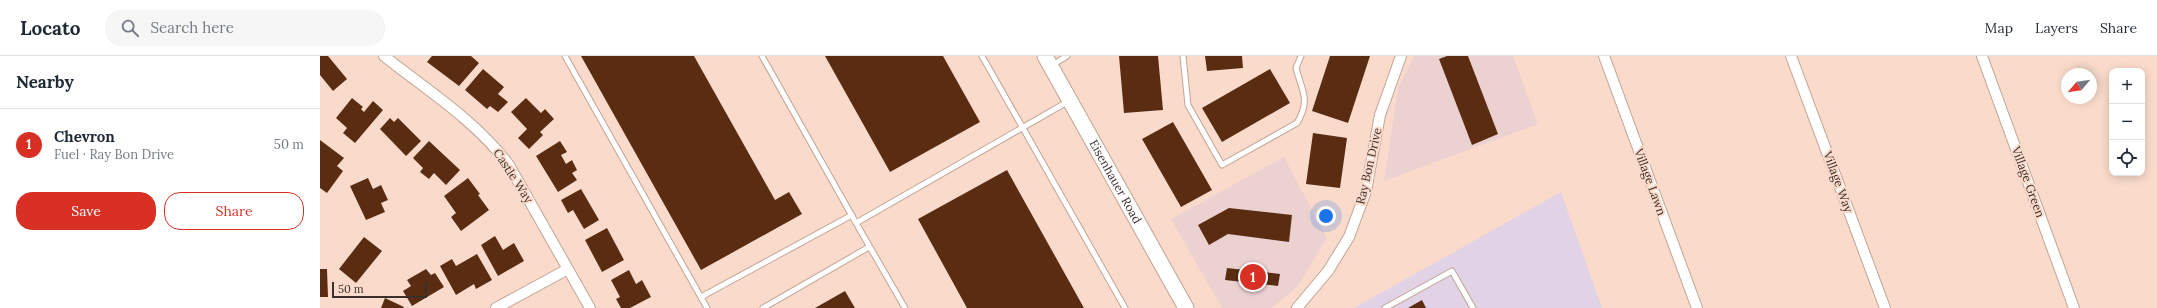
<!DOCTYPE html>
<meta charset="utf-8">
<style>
:root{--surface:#fff;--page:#f6f6f7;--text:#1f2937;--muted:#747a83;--line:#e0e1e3;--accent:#d93025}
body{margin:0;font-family:Lora,serif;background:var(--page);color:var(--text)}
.controls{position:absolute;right:12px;top:12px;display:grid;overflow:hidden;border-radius:8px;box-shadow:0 2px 10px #0003}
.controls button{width:36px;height:36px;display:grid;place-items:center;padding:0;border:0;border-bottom:1px solid var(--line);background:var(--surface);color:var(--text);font:20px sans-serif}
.compass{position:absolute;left:1741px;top:12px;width:36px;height:36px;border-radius:50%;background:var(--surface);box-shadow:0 2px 10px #0003;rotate:241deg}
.scale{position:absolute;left:12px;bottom:10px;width:95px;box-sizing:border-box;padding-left:4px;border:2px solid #3b2f29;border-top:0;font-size:11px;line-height:14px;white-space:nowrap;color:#3b2f29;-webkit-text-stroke:3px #fadbcb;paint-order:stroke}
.you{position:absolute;left:1006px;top:160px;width:14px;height:14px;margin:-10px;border:3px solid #fff;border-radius:50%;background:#1a73e8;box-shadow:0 0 0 6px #1a73e833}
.badge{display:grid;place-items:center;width:26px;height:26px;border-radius:50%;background:var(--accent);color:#fff;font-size:13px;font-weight:700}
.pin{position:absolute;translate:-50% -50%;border:2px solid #fff;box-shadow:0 1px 4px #0006}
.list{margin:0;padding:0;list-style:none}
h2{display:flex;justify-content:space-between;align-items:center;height:52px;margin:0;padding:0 16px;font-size:17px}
h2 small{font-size:13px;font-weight:400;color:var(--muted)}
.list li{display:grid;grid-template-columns:26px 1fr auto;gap:12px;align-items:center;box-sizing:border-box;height:72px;padding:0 16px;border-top:1px solid var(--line)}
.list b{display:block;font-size:15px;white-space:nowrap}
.list p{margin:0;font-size:13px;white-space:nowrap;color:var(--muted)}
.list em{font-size:13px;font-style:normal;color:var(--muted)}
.actions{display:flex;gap:8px;padding:12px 16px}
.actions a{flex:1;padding:9px 0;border:1px solid var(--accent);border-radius:16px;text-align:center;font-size:14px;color:var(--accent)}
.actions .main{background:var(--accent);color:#fff}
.icon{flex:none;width:22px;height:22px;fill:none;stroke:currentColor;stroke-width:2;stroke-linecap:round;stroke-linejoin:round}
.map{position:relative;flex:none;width:1837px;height:252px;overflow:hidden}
header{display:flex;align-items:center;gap:24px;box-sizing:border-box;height:56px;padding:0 20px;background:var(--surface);border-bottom:1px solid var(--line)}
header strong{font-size:19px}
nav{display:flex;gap:22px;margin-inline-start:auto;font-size:14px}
.search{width:280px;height:36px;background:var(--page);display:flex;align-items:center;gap:10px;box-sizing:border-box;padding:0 14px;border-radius:16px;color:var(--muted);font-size:15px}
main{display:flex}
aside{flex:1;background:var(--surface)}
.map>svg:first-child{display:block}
.commercial{fill:#ecd1d1}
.industrial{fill:#e2d2e5}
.building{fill:#5a2d13}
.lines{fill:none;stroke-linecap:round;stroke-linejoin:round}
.lane-casing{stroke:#c1a495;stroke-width:7}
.street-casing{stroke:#c1a495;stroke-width:12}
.secondary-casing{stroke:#c1a495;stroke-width:17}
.lane{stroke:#fff;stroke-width:5}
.street{stroke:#fff;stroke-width:10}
.secondary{stroke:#fff;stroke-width:15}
.labels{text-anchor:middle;stroke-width:4;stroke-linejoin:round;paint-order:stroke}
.street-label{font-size:12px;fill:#3b2f29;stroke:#fadbcb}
</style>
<header>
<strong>Locato</strong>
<div class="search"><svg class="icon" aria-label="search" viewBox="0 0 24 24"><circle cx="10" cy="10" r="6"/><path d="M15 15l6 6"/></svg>Search here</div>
<nav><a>Map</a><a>Layers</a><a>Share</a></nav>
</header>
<main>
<aside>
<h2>Nearby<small></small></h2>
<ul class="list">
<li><span class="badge">1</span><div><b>Chevron</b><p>Fuel · Ray Bon Drive</p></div><em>50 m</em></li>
</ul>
<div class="actions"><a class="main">Save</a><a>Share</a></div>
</aside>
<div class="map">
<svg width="1837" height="252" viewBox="0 0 1837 252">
<rect width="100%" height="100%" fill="#fadbcb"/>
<path class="commercial" d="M1094 0H1193L1218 68 1064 125 1078 32Z
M964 101 1007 182 977 231 951 252H902L851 163Z"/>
<path class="industrial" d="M1241 136 1282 252H1034Z"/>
<path class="building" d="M0 0H8L27 23 13 35 0 19Z
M112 0H151L159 7 139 30 107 6Z
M261 0H374L455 144 469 136 482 158 381 214Z
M505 0H623L660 66 570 116Z
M799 0H838L843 54 804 57Z
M885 0H922L923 12 887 15Z
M1010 0H1050L1028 67 992 55Z
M1127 0H1148L1178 78 1152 89 1119 3Z
M163 13 184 31 178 38 188 46 178 56 170 50 167 53 145 34Z
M950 13 970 47 902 86 882 52Z
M32 42 43 51 41 53 44 56 53 45 63 54 35 87 23 77 27 72 16 62Z
M206 42 221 57 225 53 234 63 220 76 223 79 209 93 198 82 207 73 191 56Z
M70 62 74 66 78 62 101 85 86 100 60 73Z
M853 66 892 134 861 151 822 83Z
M993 77 1027 82 1020 132 986 128Z
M0 84 24 102 17 110 23 115 7 137 0 132Z
M109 85 140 114 126 129 114 117 109 123 100 116 103 112 93 102Z
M240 85 247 96 241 99 246 108 252 104 257 114 252 117 257 124 238 136 216 100Z
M687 114 764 252H647L598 163Z
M48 122 53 133 61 129 68 144 61 147 65 156 46 164 30 130Z
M148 122 160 138 158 139 169 154 141 175 131 161 136 157 124 140Z
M261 133 279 164 264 173 253 154 248 157 241 144Z
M909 152 972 159 969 186 908 178 889 189 878 169Z
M287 172 304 204 282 216 265 184Z
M175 180 183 194 194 187 204 205 178 220 161 189Z
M44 181 62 195 36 227 19 213Z
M157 198 172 224 156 233 154 228 136 239 120 210 132 203 136 210Z
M907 212 960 218 958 230 905 224Z
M0 213H7L8 241H0Z
M106 213 111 219 115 217 124 231 92 250 83 235 91 230 87 224Z
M309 214 316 228 322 224 331 241 310 252H301L296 243 300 241 291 224Z
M525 235 535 252H495Z
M65 242 84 251 83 252H61Z
M1102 244 1106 252H1088Z"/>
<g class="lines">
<defs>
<path id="lane" d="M245 0 387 252
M442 0 536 167
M662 0 805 252
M863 0 868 49 902 109 977 67C991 44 982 35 976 12L981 0
M731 10 747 0
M381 241 532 159
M443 252 549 191
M585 252 536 167 749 45
M1065 252 1132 215 1153 252"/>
<path id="street" d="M64 0C107 34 156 65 189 109L270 252
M1284 0 1377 252
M1471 0 1565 252
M1662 0 1754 252
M176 252 248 213
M977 252 1008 215 1029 181 1046 135 1060 59 1081 0"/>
<g id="secondary">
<path id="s1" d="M725 0 866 252"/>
</g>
</defs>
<use href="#lane" class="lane-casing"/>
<use href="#street" class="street-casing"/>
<use href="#secondary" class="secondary-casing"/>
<use href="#lane" class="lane"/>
<use href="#street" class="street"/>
<use href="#secondary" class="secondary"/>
</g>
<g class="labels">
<g class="street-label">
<text transform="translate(1049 110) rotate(-77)" y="4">Ray Bon Drive</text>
<text transform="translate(193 120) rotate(57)" y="4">Castle Way</text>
<text dy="4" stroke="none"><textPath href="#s1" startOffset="144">Eisenhauer Road</textPath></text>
<text transform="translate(1330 126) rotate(70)" y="4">Village Lawn</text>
<text transform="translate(1518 126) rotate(70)" y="4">Village Way</text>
<text transform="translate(1708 126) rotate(70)" y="4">Village Green</text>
</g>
</g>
</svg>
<div class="controls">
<button>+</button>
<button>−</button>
<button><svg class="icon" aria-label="locate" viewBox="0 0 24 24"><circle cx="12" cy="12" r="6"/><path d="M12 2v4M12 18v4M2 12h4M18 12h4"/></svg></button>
</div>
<svg class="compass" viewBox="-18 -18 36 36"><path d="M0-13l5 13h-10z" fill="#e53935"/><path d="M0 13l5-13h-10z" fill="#747a83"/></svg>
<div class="scale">50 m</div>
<div class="you"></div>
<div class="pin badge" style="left:933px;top:221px">1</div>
</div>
</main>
